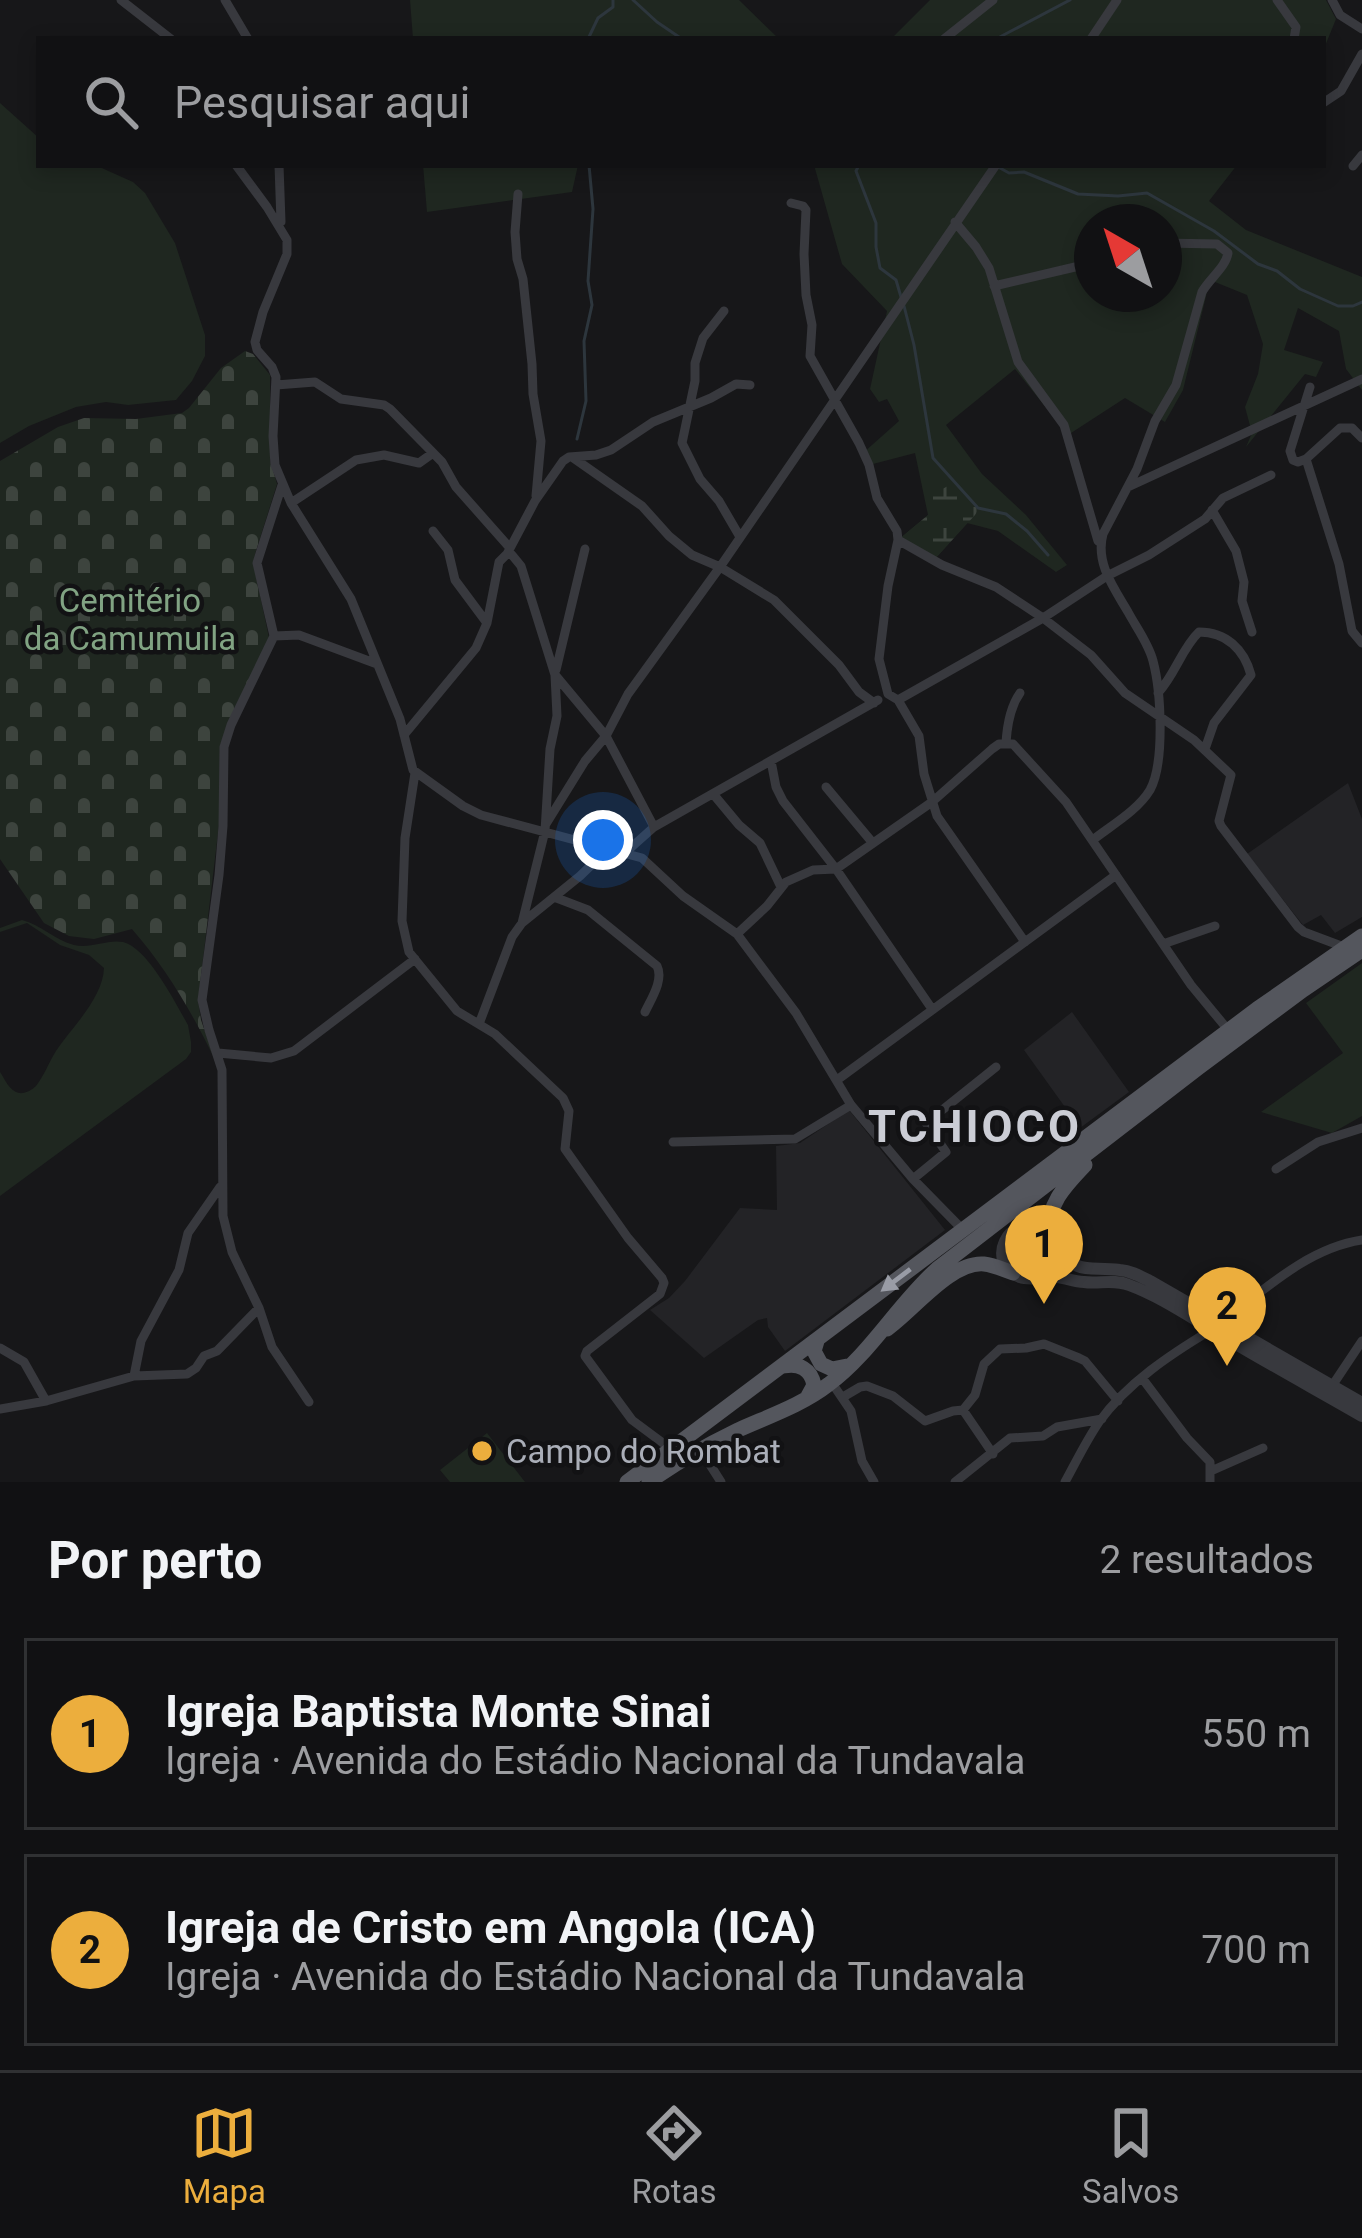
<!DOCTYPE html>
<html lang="pt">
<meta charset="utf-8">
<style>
:root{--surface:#111113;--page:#1a1a1c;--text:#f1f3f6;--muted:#9c9da0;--line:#303133;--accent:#ecae3d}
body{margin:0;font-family:Roboto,sans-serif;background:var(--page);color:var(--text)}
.compass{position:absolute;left:1074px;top:204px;width:108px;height:108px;border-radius:50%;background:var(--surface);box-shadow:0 6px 18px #0003;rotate:321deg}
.you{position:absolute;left:603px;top:840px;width:42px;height:42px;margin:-30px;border:9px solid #fff;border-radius:50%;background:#1a73e8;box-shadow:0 0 0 18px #1a73e833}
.badge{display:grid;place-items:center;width:78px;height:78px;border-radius:50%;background:var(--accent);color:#111;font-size:39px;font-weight:700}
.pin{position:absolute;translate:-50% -99px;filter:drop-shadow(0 3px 6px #0008)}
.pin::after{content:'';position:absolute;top:63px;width:42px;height:36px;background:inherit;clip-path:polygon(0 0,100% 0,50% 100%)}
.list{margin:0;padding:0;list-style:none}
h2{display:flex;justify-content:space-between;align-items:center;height:156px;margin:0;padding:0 48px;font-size:51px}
h2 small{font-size:39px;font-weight:400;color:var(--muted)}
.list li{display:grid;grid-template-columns:78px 1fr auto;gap:36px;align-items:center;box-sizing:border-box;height:192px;margin:0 24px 24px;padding:0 24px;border:3px solid var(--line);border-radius:0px}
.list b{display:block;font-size:45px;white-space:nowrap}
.list p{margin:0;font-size:39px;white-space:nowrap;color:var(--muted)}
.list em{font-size:39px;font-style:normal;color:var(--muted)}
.icon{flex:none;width:66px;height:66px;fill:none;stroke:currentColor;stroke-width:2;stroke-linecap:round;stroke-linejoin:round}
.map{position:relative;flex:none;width:1362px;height:1482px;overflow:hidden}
.search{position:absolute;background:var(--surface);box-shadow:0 6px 18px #0003;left:36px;right:36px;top:36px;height:132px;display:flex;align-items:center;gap:30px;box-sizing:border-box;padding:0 42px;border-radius:0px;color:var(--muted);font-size:45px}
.sheet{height:588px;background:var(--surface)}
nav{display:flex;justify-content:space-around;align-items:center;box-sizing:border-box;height:168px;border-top:3px solid var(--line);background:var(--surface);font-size:33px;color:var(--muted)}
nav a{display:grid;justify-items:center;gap:6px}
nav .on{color:var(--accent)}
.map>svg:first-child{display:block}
.built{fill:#232326}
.green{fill:#1f2720;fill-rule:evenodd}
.wetland{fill:url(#wetland-marsh)}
.cemetery{fill:url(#cemetery-stones)}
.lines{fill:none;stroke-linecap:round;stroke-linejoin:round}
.stream{stroke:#2d363d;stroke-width:3}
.minor{stroke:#38393e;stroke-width:9}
.tertiary{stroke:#38393e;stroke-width:12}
.primary{stroke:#54565d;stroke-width:15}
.oneway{fill:#999ca6}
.poi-dot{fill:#ecae3d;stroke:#121214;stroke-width:4.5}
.labels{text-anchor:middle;stroke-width:9;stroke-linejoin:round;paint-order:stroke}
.park-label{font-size:33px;fill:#81a383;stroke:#121214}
.poi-label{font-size:33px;fill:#aaaeb8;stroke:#121214;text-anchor:start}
.district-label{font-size:45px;font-weight:bold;letter-spacing:3px;fill:#cbcdd5;stroke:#121214}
</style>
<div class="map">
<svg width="1362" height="1482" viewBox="0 0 1362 1482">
<defs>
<pattern id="wetland-marsh" width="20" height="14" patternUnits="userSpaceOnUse" patternTransform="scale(3)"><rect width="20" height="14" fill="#1f2720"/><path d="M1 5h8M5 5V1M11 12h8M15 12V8" fill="none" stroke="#3d443e"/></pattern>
<pattern id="cemetery-stones" width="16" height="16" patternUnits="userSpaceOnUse" patternTransform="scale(3)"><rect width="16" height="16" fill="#1f2720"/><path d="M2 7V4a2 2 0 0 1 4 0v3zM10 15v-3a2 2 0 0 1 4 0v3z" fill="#3d443e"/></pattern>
</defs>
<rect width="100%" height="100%" fill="#171719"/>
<path class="built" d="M1348 783 1362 819V917L1335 933 1321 915 1303 925 1247 854Z
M1072 1012 1129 1092 1080 1128 1024 1050Z
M849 1110 945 1230 785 1351 768 1327 767 1318 758 1320 704 1358 650 1310 669 1298 685 1281 740 1208 777 1210 776 1146 800 1143Z"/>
<path class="green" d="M410 0H739L779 39H413Z
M930 0H1326L1336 19 1323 51V39H891Z
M0 103 39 138V165H95L133 182 145 193 175 243 205 335V356L192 381 176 400 128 405 106 402 76 407 29 426 0 443Z
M423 165H578L572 192 427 212Z
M814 165H1237L1209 201 1246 230 1362 277V390L1346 369 1339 331 1298 308 1284 350 1323 362 1316 377 1305 374 1246 447 1252 433 1245 407 1258 374 1263 344 1247 295 1210 280 1183 390 1165 422 1125 398 1068 435 1015 369 946 425 982 474 1026 515 1067 565 1056 572 998 531 967 523 934 560 898 540 928 515 915 453 869 465 863 453 899 421 887 399 879 402 870 389 887 311 842 264ZM1092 222H1164V294H1092Z
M22 920C41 925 55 940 74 945 91 949 107 939 123 942 148 948 176 1004 188 1025L191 1042V1052L186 1059 0 1196V1072C5 1079 9 1091 19 1093 25 1094 32 1090 36 1086 44 1076 49 1062 56 1051 72 1027 103 998 104 968L89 955 60 945 27 923 0 932V928Z
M1362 963V1116L1332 1133 1261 1112 1343 1053 1306 1003Z
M487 1433 525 1482H450L440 1470Z"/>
<path class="wetland" d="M965 482 978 487 985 499 975 515 934 560 898 540 928 515 931 495 948 486Z"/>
<path class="cemetery" d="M245 351 253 354 270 375V460L277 484 255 554 254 567 269 638 220 745 219 824 198 1001 201 1020 214 1058C192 1012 166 968 132 929L94 939 69 936 44 923 0 859V461L58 427 84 418 136 419 182 413 189 408 221 368Z"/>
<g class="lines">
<path class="stream" d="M633 0 657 22 682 39
M588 39 598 18 613 7V0
M996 39 1070 0
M859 165 856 171 876 223V247L880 268 896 280 901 297
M1000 168 1009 173 1024 172 1078 194 1118 196 1147 193 1214 231 1258 264 1277 271 1300 289 1338 306H1353L1362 302
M904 306 914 345 933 458 978 508 1006 514 1027 531 1048 555
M577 439 586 401 584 341 592 305 588 281 593 209 589 165"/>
<path class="minor" d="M121 0 171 39
M225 0 248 39
M1277 0 1296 27 1294 39
M1332 0 1340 15 1362 29
M944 39 993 0
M1091 39 1117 0
M1323 103 1341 91 1362 54
M236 165 267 207 287 240V254L263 312 255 342 257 350 272 367 276 377 273 436 275 465 291 503 351 599 400 719 413 770 463 806 481 815 642 858 683 896 737 934 796 1013 851 1105 913 1179 963 1230
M279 165 281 222
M1353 166 1362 155
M518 194 515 232 517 259 523 279 532 364 533 394 541 441 536 496
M791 203 803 206 806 210 804 254 806 295 812 325 810 356 859 443 869 465 877 498 897 531 898 540 888 586 879 659 888 694 898 700 919 736 924 774 937 816 1025 942
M955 222 976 247 989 268 1018 362 1064 425 1098 541
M994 286 1092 263
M724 311 703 338 695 363V381L682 443 700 479 719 501 740 537
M276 385 315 382 341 399 384 405 390 409 442 462 456 487 510 548
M572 457 642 506 669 536 692 555 720 567 774 600 839 665 859 692 874 703
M1306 459 1339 564 1352 631 1362 643
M1306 459 1298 462 1293 460 1290 451 1310 387
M1306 459 1340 428H1352L1362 438
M282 485 257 563 274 636 231 725 224 747 223 826 219 875 202 1000 209 1030 222 1070 223 1216 232 1252 259 1308 272 1347 309 1402
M1128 487 1362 379
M291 503 356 460 384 455 419 463 433 453
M1212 510 1236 551 1244 582 1242 601 1252 632
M433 531 448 550 455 580 487 623
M898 540 942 565 996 587 1043 618 1091 655 1125 693 1194 740 1231 775 1219 821 1221 826 1298 927 1304 932 1344 947
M507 554 512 555 521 566 555 675 557 716 550 749 545 831 522 923
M274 636 299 635 377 664
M556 670 585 549
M556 676 606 736 654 827
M1158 693C1176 673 1182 648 1199 632 1226 632 1244 649 1251 675L1214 723 1205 749
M898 700 1043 618 1107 576 1149 555 1205 519 1223 498 1271 475
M404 735 476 648 487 623 499 562 507 554 535 501 563 461 569 457 596 455 611 450 653 422 711 398 736 384 750 385
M1006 743C1007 726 1010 707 1020 693
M771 761 776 787 783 801 836 869 932 1009
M415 773 405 838 402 921 409 952 457 1011 495 1034 563 1098 569 1111 565 1149 628 1238 662 1278 664 1283 660 1294 587 1351 585 1356 632 1420 671 1449
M826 787 872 842
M714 795 739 825 760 843 781 887
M546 824 585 761 606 736 628 694 720 567 996 165
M1094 839C1112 825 1138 810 1150 790 1165 763 1161 691 1153 661 1149 644 1136 627 1128 612 1114 588 1095 563 1103 534L1137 469 1155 421 1176 385 1202 292C1209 279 1226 267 1228 253L1217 244 1164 243
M626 852 654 827 878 700
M554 897 588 910 657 966C664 980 651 999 645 1012
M737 934 767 906 786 882 813 870 836 869 932 802 992 749 999 744H1013L1066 802 1191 985 1229 1031
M1163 944 1215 926
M479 1024 512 937 522 923 580 876 609 848
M218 1053 271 1058 294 1051 415 959
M837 1080 1116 875
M673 1142 795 1139 851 1105
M1276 1169 1318 1142 1362 1128
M913 1179 946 1152 926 1123 996 1067
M1222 1322C1264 1290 1308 1248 1362 1240
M0 1348 24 1362 46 1401
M134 1376 141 1341 179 1270 188 1233 220 1187
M1142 1378 1187 1438 1210 1462V1482
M832 1383 851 1411 862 1461 874 1482
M1332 1386 1362 1341
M843 1397 860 1387 867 1386 893 1396 925 1421 953 1411 963 1410 975 1395 984 1364 1000 1349 1026 1348 1044 1344 1079 1358 1085 1361 1118 1401
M0 1409 46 1401 134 1376 187 1374 196 1368 204 1356 217 1351 259 1308
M963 1410 993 1454
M700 1449 721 1482
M1211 1471 1263 1448
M955 1482 1010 1438 1043 1436 1057 1427 1102 1419
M1065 1482C1076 1462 1086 1441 1099 1422 1127 1383 1171 1354 1211 1330"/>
<path class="tertiary" d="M1054 1247C1080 1276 1087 1266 1120 1270 1131 1271 1140 1276 1150 1281L1362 1403
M1031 1278C1045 1275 1053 1266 1055 1252L1045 1232C1006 1210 985 1265 1020 1277 1031 1281 1045 1276 1057 1277 1066 1278 1074 1282 1084 1282 1099 1284 1114 1279 1129 1285 1164 1298 1194 1320 1226 1338 1271 1365 1317 1390 1362 1416"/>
<path class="primary" d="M1049 1236C1047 1204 1064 1187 1085 1165
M887 1329C913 1311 951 1261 984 1264 994 1265 1004 1270 1013 1273
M817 1341 814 1351 821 1364 832 1369 847 1366
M784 1366C799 1363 811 1369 814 1385L808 1396
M627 1482 1257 1009 1362 936
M649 1482C677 1462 707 1445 738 1430 769 1416 802 1405 829 1384 870 1354 898 1304 937 1269L1198 1068 1303 990 1362 950"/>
</g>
<defs><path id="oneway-solid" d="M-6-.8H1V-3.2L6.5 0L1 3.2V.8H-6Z" transform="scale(3)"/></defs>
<use class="oneway" href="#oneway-solid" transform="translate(896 1280) rotate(143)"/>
<circle class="poi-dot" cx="482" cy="1451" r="12"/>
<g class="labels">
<g class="park-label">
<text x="130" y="612">Cemitério<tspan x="130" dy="38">da Camumuila</tspan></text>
</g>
<g class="poi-label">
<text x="506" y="1463">Campo do Rombat</text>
</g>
<g class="district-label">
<text x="975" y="1142">TCHIOCO</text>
</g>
</g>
</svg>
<svg class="compass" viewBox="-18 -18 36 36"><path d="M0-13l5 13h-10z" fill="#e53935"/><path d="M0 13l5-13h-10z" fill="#9c9da0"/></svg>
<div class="you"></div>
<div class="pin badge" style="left:1044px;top:1304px">1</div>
<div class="pin badge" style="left:1227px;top:1366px">2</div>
<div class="search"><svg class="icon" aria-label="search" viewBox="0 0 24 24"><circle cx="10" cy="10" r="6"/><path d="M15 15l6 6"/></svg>Pesquisar aqui</div>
</div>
<section class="sheet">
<h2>Por perto<small>2 resultados</small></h2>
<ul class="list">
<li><span class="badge">1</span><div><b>Igreja Baptista Monte Sinai</b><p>Igreja · Avenida do Estádio Nacional da Tundavala</p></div><em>550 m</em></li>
<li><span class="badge">2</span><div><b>Igreja de Cristo em Angola (ICA)</b><p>Igreja · Avenida do Estádio Nacional da Tundavala</p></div><em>700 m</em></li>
</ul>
</section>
<nav>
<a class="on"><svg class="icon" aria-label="map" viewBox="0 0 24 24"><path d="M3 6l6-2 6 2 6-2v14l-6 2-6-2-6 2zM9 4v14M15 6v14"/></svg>Mapa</a>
<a><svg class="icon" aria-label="directions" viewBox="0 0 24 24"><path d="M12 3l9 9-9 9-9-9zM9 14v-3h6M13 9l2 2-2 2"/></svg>Rotas</a>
<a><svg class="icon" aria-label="saved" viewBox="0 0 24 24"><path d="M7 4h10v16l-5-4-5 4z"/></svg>Salvos</a>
</nav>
